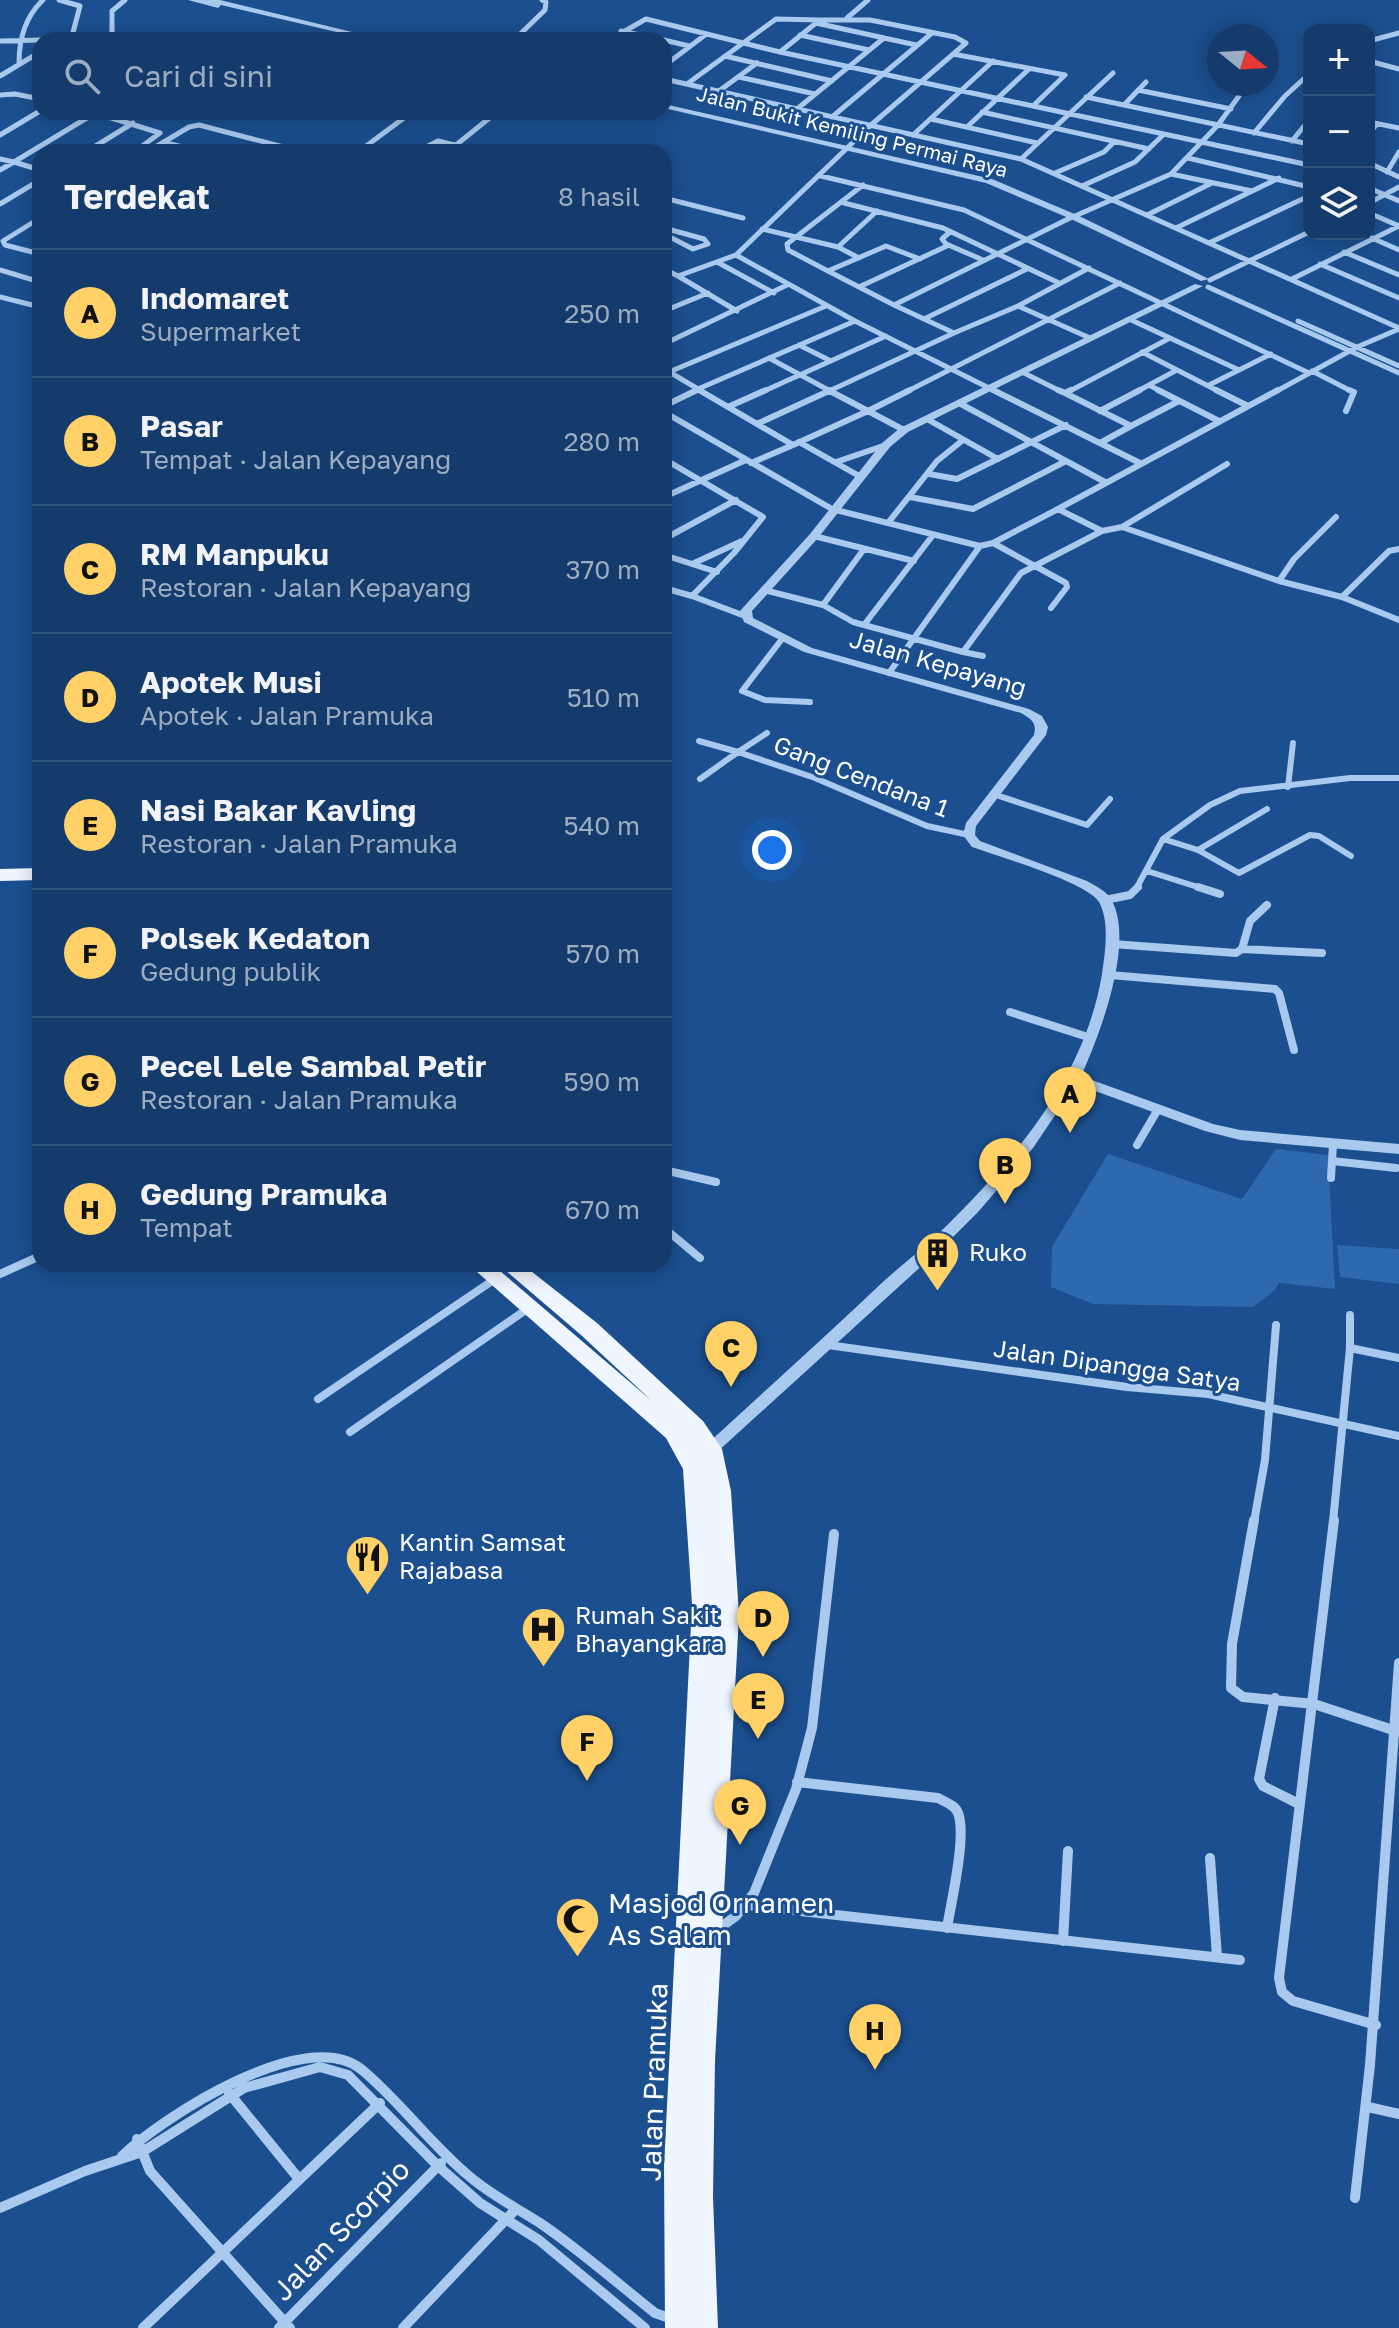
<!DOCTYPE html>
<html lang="id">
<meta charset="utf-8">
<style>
:root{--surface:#143b6b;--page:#1d4271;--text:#f1f3f6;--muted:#9dadc1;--line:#33557e;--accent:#ffd166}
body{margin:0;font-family:"Golos Text",sans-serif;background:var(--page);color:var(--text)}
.controls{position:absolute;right:24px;top:24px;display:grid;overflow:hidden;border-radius:16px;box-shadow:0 4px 20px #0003}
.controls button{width:72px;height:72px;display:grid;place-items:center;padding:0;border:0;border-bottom:2px solid var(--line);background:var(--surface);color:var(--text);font:40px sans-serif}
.compass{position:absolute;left:1207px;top:24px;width:72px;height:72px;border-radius:50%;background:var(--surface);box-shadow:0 4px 20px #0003;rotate:108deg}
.you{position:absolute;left:772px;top:850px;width:28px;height:28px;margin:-20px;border:6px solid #fff;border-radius:50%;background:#1a73e8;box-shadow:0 0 0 12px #1a73e833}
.badge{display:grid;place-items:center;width:52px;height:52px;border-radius:50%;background:var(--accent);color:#111;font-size:26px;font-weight:700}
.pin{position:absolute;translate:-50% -66px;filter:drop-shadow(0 2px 4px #0008)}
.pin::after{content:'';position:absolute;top:42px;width:28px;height:24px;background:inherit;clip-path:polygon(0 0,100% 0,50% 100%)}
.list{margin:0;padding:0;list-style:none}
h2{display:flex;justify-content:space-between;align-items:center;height:104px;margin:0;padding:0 32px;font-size:34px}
h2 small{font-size:26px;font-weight:400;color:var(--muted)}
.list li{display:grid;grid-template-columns:52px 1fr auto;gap:24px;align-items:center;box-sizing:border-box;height:128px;padding:0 32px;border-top:2px solid var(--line)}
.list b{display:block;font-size:30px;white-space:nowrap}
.list p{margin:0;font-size:26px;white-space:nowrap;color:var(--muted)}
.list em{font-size:26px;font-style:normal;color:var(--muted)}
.icon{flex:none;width:44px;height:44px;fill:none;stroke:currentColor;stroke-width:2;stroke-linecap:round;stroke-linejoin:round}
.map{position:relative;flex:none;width:1399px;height:2328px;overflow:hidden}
.search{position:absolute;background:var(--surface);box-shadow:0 4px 20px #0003;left:32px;top:32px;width:640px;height:88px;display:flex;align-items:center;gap:20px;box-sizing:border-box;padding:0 28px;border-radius:24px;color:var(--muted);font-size:30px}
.panel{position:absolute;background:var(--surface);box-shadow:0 4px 20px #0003;left:32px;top:144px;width:640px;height:1128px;border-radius:24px}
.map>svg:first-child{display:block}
.green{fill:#2e69ad}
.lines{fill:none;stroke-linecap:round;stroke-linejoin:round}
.minor-far3{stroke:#a9c9ee;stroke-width:5}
.minor-far2{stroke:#a9c9ee;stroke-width:6}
.minor-far1{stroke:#a9c9ee;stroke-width:8}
.minor{stroke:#a9c9ee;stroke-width:10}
.tertiary{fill:#a9c9ee;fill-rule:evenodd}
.primary{fill:#f0f6ff;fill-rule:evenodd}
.labels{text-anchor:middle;stroke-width:6;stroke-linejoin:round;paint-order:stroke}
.far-street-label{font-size:20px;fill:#fff;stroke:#1b4f8f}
.street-label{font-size:24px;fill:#fff;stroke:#1b4f8f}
.poi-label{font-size:24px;fill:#fff;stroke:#1b4f8f;text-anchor:start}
.near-poi-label{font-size:28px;fill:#fff;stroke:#1b4f8f;text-anchor:start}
.near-street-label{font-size:28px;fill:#fff;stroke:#1b4f8f}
</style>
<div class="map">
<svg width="1399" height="2328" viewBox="0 0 1399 2328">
<rect width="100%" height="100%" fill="#1b4f8f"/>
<path class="green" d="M1276 1149 1328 1155 1335 1289 1279 1283 1274 1291 1253 1307 1093 1304 1051 1287 1052 1247 1108 1154 1242 1199Z
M1337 1245 1399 1249V1284L1340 1277Z"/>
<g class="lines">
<path class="minor-far3" d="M59 0 80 6 71 40
M847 18 868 0
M621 31 662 40
M800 35 869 50
M90 40H112
M112 40V11L125 0
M514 40 545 10 546 2 542 0
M609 40 646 19 780 52 1309 165
M664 40 689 46
M0 41 40 40
M1369 41 1399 33
M780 52 816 23
M953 54 1065 75
M725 56 832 81
M1369 61 1399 69
M19 63C19 39 25 17 43 0
M664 66 705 35
M0 76 40 52
M739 77 815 94
M664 79 1021 159 1399 328
M687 84 776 19 820 20 816 23 916 45
M1138 90 1231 109
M719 91 757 63
M0 95 15 94 40 99
M1086 97 1309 144
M1034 105 1065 75
M1124 105 1146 82
M797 109 884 38
M92 112 160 133 134 152
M982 112 1149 149
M832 117 932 33
M931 119 1037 143
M1369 122 1399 128
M968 126 1029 69
M1254 133 1285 96 1309 74
M1369 133 1377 124
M0 135 40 111
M913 135 993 61
M1292 141 1309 120
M163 142 202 152
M456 145 497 112
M86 152 133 123
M147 152 189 127 199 125 303 152
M358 152 412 112
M416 152 438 141 483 152
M1188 158 1309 187
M0 159 14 162 95 113
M1021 159 1113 73
M1369 163 1399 177
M0 170 14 162 40 170
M1387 172 1399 152
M1055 173 1104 152 1114 142
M1171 174 1252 191
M821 176 964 210 1309 373
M863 185 787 244 788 250 828 271 886 246 920 259
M1082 186 1135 162 1163 135
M1369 188 1399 201
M664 198 743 218
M844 203 943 228 1059 283
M1369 203 1399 187
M0 204 40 180
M1369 213 1399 226
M1147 215 1212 183
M40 218 3 241 5 245 40 254
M664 228 704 239 708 244 693 249 664 234
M1176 228 1279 178
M762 229 838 247
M950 232 942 239 946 244 983 260
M1372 238 1399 250
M1209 243 1309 196
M1344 252 1399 275
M736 255 855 321 997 392
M859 258 838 247 877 211
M717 262 774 293
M1320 264 1399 298
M1089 268 1018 306 954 333 894 305 1068 219 1171 174 1218 125 1239 96
M664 269 678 276 736 255 871 125 966 43 955 37 870 20H820
M0 270 40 282
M828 271 859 287 949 245
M678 276 737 311
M1292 279 1399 226
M1210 280 1309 232
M859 287 894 305
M1208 287 1399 373
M0 297 40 307
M1018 306 1090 338
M664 311 708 293
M924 319 1027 269
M1129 319 1239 370 1271 354
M1298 321 1399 366
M664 344 787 285
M799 345 831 361
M1142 352 1220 392
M769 358 832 392
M666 370 698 389 693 392
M1312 371 1353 392
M669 372 826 306
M1022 372 1062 392
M1149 385 1162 392
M1209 385 1239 370
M703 392 698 389 855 321
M762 392 886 336
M827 392 954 333
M906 392 1120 283
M1068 392 1170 338
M1136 392 1177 370
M1275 392 1357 347 1399 329"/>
<path class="minor-far2" d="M699 390 793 445 751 463
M993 390 1140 463
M1058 390 1065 393
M1071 390 1065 393 1131 426 1179 401
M1158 390 1219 421
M1216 390 1248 406
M959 403 1105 482
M664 406 697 390
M730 406 766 390
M1100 411 1140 390
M1346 411 1354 392 1349 390
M664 412 832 509 980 546 993 543 1058 509 1278 390
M927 419 998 459
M759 423 831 390
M904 430 868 411 910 390
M799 442 861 477
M1100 443 1131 426
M793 445 868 411 828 390
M664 459 763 517 734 553 692 596 664 588
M836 462 886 445
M929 474 957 479 1066 425
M664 497 746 460
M910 497 973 509 1066 461
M1058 509 1102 531 1122 527 1279 581 1342 597 1389 551 1399 549
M888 523 937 461 963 440
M1122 527 1227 464
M814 536 914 561
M664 539 736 500
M993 543 1066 583 1067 587 1051 608
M664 555 717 572
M692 564 742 541
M1279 581 1294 559 1336 517
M764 590 823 605 853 622 963 652
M692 596 745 616
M1342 597 1399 620
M823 605 864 549
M864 625 933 535
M782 639 742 691 765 700 810 702
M983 656 963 652 1021 573 1102 531
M889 673 980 546
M767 733 738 752 815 778 927 826 969 835
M699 741 738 752 700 779
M1288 787 1293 743
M993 794 1087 825 1110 799
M1163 839 1198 850 1239 873 1310 835 1319 836 1351 856
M1198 850 1267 809
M1147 871 1204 889
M1136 889 1163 839 1210 805 1240 791 1350 778H1399"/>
<path class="minor-far1" d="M1198 887 1220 894
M1105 900 1130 895 1138 887
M1112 944 1236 953 1242 949 1322 953
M1242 949 1250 921 1267 905
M1110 975 1275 989 1279 993 1294 1050
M1010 1012 1091 1038
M664 1080 668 1088 664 1118
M1137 1145 1157 1111
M1332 1161 1396 1168
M664 1170 716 1182
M1331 1178 1333 1144
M664 1228 700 1258
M0 1274 40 1256
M1350 1315V1348
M828 1345 1127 1387 1208 1394 1399 1436
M318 1399 495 1279
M350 1432 530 1307
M1254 1522 1265 1460 1276 1325
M1333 1522 1350 1348 1399 1358"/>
<path class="minor" d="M1254 1520 1232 1644 1231 1688 1243 1697 1314 1704 1399 1732
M1334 1520 1279 1978 1282 1992 1293 2001 1376 2025
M1275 1698 1259 1779 1263 1786 1299 1804
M797 1782 938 1798C945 1802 955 1805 958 1813 967 1835 951 1903 947 1928
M1210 1858 1217 1957
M746 1905 1240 1960
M714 1932 736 1916 754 1893 796 1789 812 1728 834 1534
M1063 1941 1068 1851
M229 2093 299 2179
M1368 2107 1399 2114
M137 2139 150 2171 290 2328
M122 2156C163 2117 305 2025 361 2069 399 2100 430 2144 469 2176 491 2195 515 2207 540 2223 580 2250 617 2283 655 2313L675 2320
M1355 2198 1370 2065 1399 1663
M0 2208 85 2171 142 2152 244 2088 320 2067 348 2075 438 2166 480 2203 539 2240 645 2328
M143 2328 380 2103
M279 2328 441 2163
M403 2328 515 2210"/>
<path class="tertiary" d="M188 0H220L385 40H371L221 5 218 8Z
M664 104 992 179 1077 215 1209 279 1201 281 1071 219 986 183 664 108Z
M1195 284 1203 286 908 432 890 447 818 538 752 611 753 618 812 648 1029 709 1042 716 1048 727 1046 735 976 826 975 835 980 841 1087 881C1094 885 1102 889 1108 895 1139 934 1099 1037 1081 1076L1213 1124 1240 1130 1399 1144V1154L1240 1140 1205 1131 1076 1084 1033 1148 978 1212 949 1241 716 1453 711 1455 706 1453 703 1449 706 1445C766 1390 826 1336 885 1280 903 1264 922 1249 940 1232 1013 1161 1085 1078 1102 974 1105 953 1110 922 1099 902 1087 882 997 856 972 847L963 835 966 823 1034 735C1037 722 1031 719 1021 713L804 652 744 622 740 611 810 534 882 443 900 428Z"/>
<path class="primary" d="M40 868V880L0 881V869Z
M468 1264H492L652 1401 581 1335 498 1264H522L597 1323 703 1421 722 1449 731 1491 739 1615 715 2061 713 2197 718 2328H665L664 2166 692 1604 683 1469 666 1438Z"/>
</g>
<defs>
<symbol id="building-pin" viewBox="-11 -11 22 30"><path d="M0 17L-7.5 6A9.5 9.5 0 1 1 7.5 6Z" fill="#ffd166" stroke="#1b4f8f"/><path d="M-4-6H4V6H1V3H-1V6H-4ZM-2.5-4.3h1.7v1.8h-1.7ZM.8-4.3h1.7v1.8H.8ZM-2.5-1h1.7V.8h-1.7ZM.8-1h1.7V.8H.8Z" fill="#111"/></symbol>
<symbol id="restaurant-pin" viewBox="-11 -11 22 30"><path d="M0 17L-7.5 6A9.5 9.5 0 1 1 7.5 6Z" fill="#ffd166" stroke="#1b4f8f"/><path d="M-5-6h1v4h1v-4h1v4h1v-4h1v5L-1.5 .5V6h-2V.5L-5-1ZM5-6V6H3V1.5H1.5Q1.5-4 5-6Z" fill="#111"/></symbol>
<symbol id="hospital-pin" viewBox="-11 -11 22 30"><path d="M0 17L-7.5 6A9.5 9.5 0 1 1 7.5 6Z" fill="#ffd166" stroke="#1b4f8f"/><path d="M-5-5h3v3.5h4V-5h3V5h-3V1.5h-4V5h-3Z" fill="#111"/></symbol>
<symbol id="mosque-pin" viewBox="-11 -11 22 30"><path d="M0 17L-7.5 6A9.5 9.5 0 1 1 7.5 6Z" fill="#ffd166" stroke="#1b4f8f"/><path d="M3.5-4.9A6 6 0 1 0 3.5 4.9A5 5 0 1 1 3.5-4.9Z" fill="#111"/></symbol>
</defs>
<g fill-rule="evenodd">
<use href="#building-pin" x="912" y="1228" width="51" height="69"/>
<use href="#restaurant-pin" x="342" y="1532" width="51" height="69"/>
<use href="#hospital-pin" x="518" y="1604" width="51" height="69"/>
<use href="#mosque-pin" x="552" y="1894" width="51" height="69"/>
</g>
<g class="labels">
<g class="far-street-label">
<text transform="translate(852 132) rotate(14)" y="7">Jalan Bukit Kemiling Permai Raya</text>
</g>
<g class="street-label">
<text transform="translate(938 664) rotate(16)" y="8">Jalan Kepayang</text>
<text transform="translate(861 777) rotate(21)" y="8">Gang Cendana 1</text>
<text transform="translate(1117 1366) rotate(8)" y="8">Jalan Dipangga Satya</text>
</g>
<g class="poi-label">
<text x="969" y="1261">Ruko</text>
<text x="399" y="1551">Kantin Samsat<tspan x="399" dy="28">Rajabasa</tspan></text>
<text x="575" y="1624">Rumah Sakit<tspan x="575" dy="28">Bhayangkara</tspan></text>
</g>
<g class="near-poi-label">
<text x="608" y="1913">Masjod Ornamen<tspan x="608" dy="32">As Salam</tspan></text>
</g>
<g class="near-street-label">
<text transform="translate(654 2082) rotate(-88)" y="10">Jalan Pramuka</text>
<text transform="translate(341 2230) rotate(-46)" y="10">Jalan Scorpio</text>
</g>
</g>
</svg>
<div class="controls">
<button>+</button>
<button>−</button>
<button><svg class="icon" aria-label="layers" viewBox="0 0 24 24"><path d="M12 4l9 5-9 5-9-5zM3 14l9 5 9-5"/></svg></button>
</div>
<svg class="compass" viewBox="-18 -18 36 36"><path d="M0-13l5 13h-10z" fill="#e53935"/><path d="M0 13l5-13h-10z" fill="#9dadc1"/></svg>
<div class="you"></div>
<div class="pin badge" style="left:1070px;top:1133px">A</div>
<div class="pin badge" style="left:1005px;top:1204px">B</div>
<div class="pin badge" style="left:731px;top:1387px">C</div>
<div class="pin badge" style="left:763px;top:1657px">D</div>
<div class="pin badge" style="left:758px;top:1739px">E</div>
<div class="pin badge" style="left:587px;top:1781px">F</div>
<div class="pin badge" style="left:740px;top:1845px">G</div>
<div class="pin badge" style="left:875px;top:2070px">H</div>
<div class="search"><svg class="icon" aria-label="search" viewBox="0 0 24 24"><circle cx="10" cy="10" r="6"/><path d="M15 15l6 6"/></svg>Cari di sini</div>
<section class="panel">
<h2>Terdekat<small>8 hasil</small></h2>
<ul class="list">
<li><span class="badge">A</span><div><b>Indomaret</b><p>Supermarket</p></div><em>250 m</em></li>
<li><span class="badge">B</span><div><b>Pasar</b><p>Tempat · Jalan Kepayang</p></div><em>280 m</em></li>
<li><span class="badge">C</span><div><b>RM Manpuku</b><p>Restoran · Jalan Kepayang</p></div><em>370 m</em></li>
<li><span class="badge">D</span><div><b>Apotek Musi</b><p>Apotek · Jalan Pramuka</p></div><em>510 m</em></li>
<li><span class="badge">E</span><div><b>Nasi Bakar Kavling</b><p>Restoran · Jalan Pramuka</p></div><em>540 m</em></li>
<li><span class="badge">F</span><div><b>Polsek Kedaton</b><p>Gedung publik</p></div><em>570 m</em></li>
<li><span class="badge">G</span><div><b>Pecel Lele Sambal Petir</b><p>Restoran · Jalan Pramuka</p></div><em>590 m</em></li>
<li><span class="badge">H</span><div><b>Gedung Pramuka</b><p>Tempat</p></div><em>670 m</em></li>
</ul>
</section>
</div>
